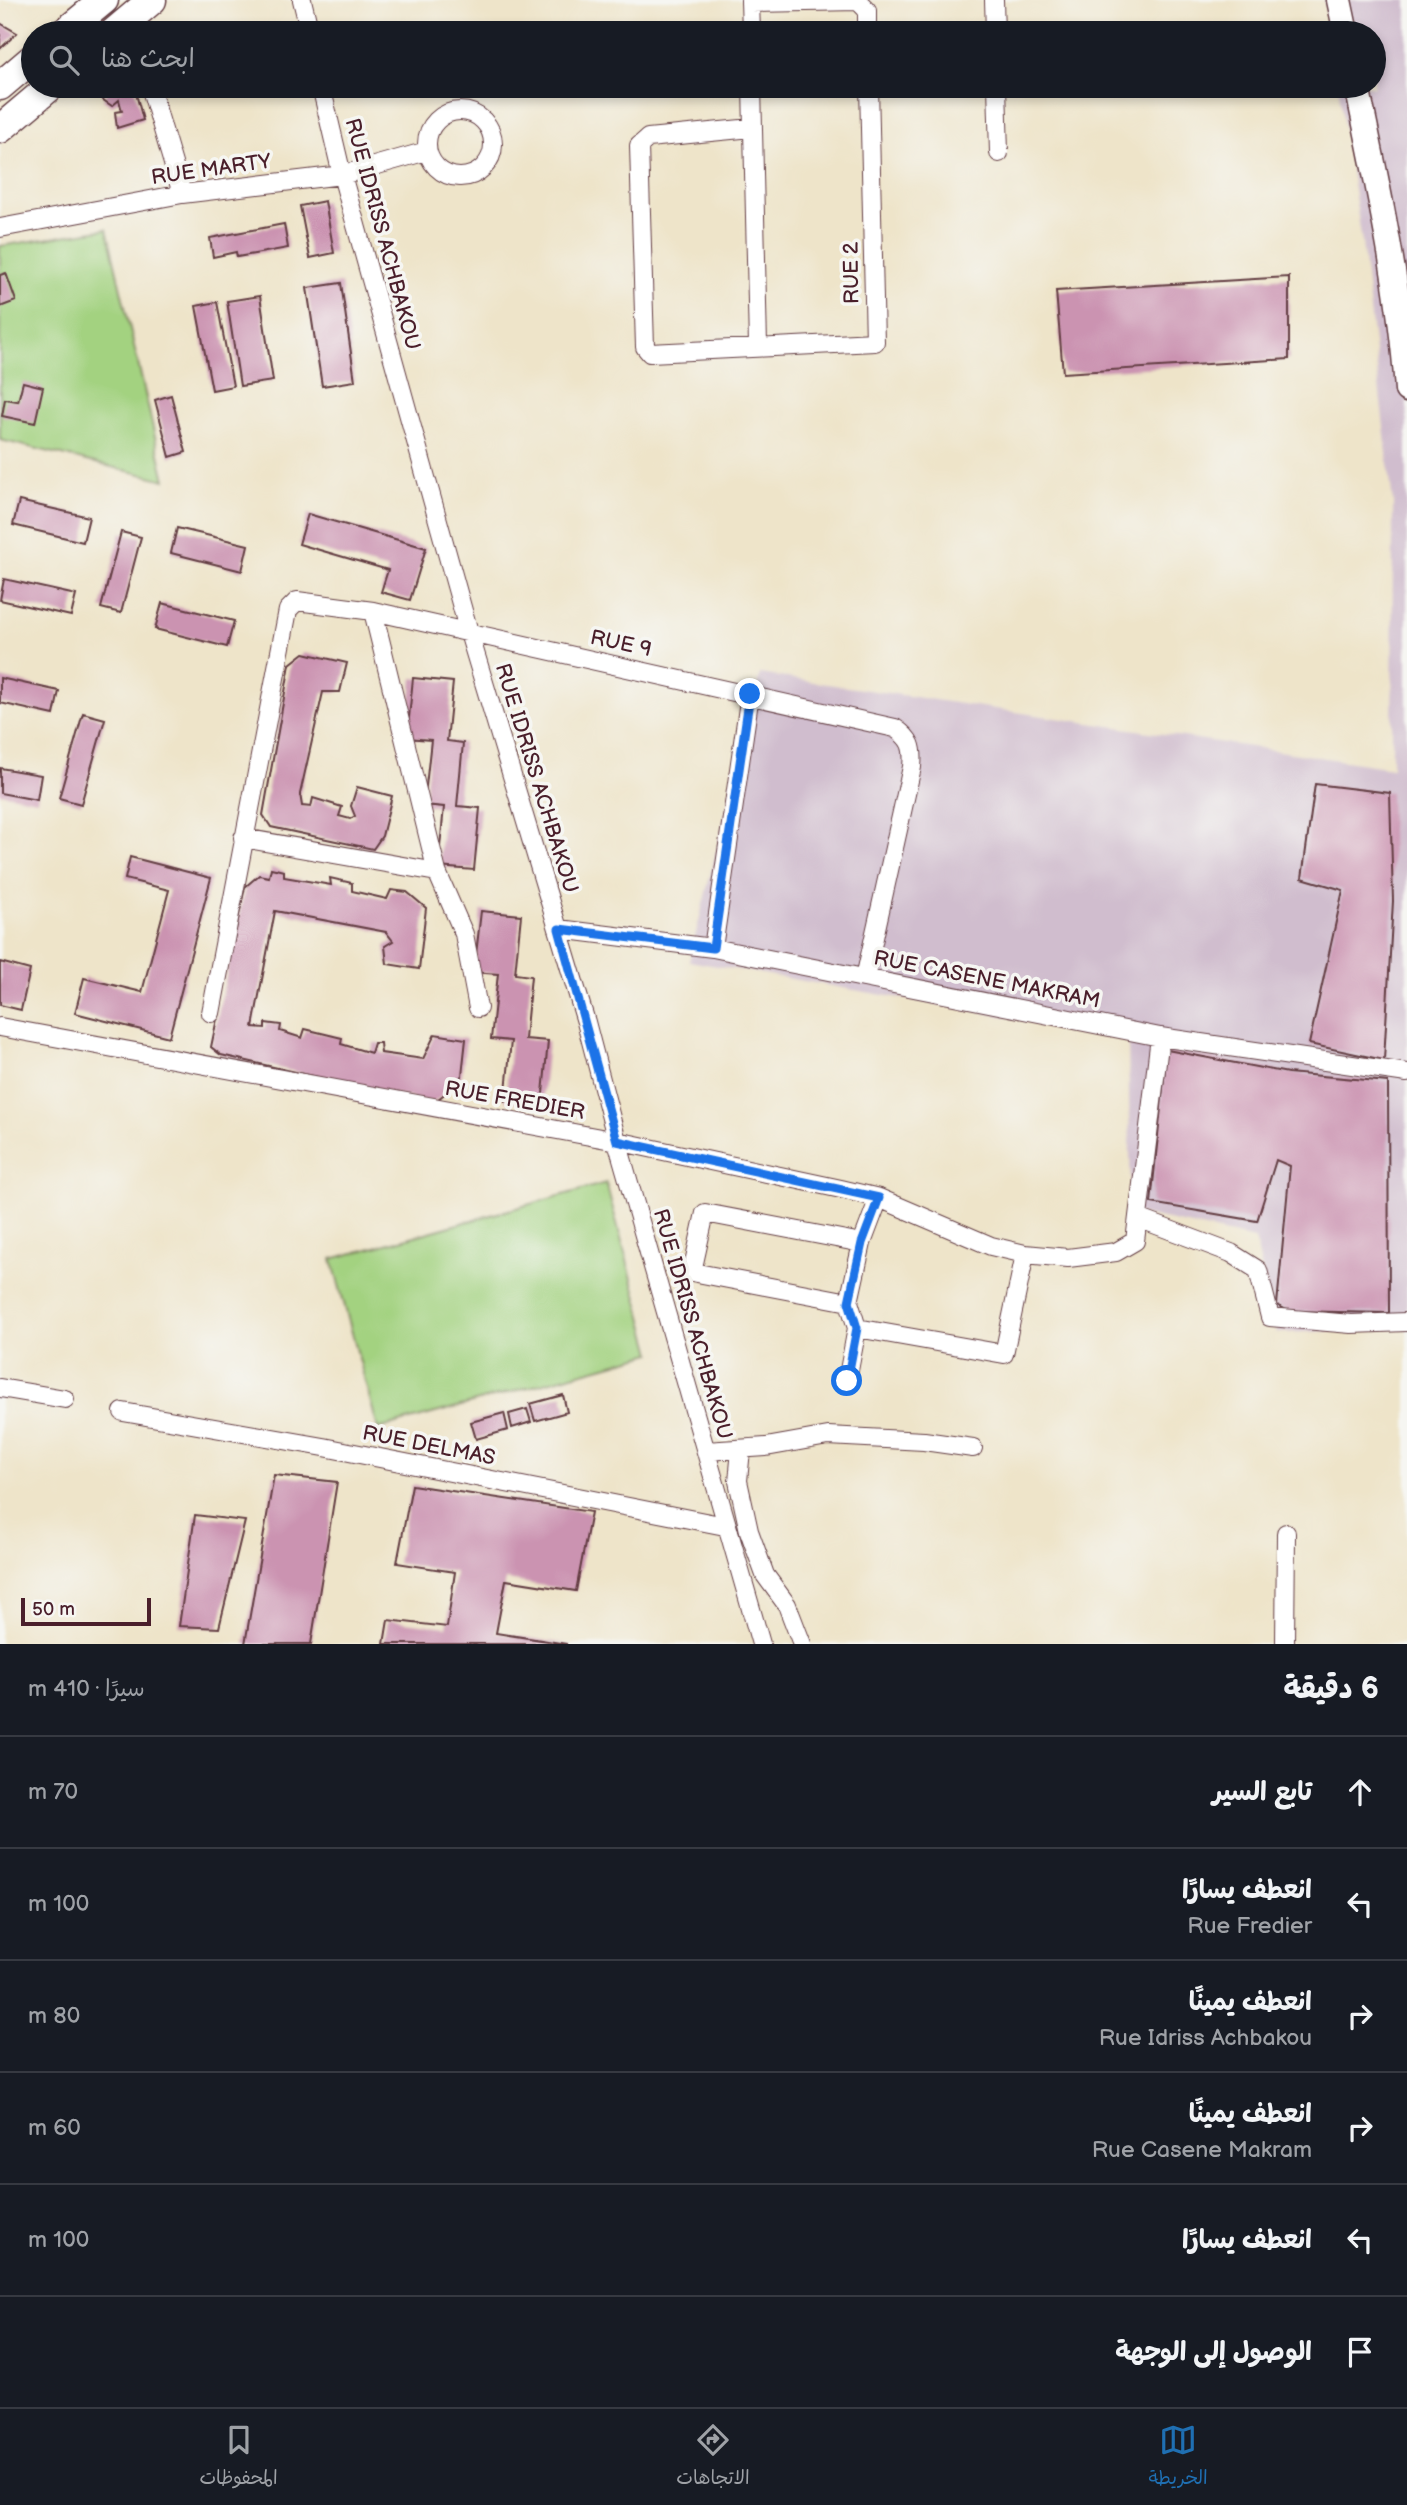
<!DOCTYPE html>
<html lang="ar">
<meta charset="utf-8">
<style>
:root{--surface:#171b24;--page:#242831;--text:#f1f3f6;--muted:#9ea1a6;--line:#363941;--accent:#1f6fb2}
body{margin:0;font-family:"Balsamiq Sans","Playpen Sans Arabic",sans-serif;background:var(--page);color:var(--text);direction:rtl}
.scale{position:absolute;left:21px;bottom:18px;width:130px;box-sizing:border-box;padding-left:7px;border:4px solid #4a1f2b;border-top:0;font-size:19px;line-height:24px;white-space:nowrap;color:#4a1f2b;-webkit-text-stroke:5px #f6f6f2;paint-order:stroke}
.stop{position:absolute;width:21px;height:21px;margin:-16px;border:5px solid #1a73e8;border-radius:50%;background:#fff}
.stop.end{background:#1a73e8;border-color:#fff;box-shadow:0 2px 7px #0008}
.list{margin:0;padding:0;list-style:none}
h2{display:flex;justify-content:space-between;align-items:center;height:91px;margin:0;padding:0 28px;font-size:30px}
h2 small{font-size:23px;font-weight:400;color:var(--muted)}
.list li{display:grid;grid-template-columns:46px 1fr auto;gap:21px;align-items:center;box-sizing:border-box;height:112px;padding:0 28px;border-top:2px solid var(--line)}
.list b{display:block;font-size:26px;white-space:nowrap}
.list p{margin:0;font-size:23px;white-space:nowrap;color:var(--muted)}
.list em{font-size:23px;font-style:normal;color:var(--muted)}
.icon{flex:none;width:38px;height:38px;fill:none;stroke:currentColor;stroke-width:2;stroke-linecap:round;stroke-linejoin:round}
.map{position:relative;flex:none;width:1407px;height:1644px;overflow:hidden;direction:ltr}
.search{position:absolute;background:var(--surface);box-shadow:0 4px 10px #0003;left:21px;right:21px;top:21px;height:77px;display:flex;align-items:center;gap:18px;box-sizing:border-box;padding:0 24px;border-radius:38px;color:var(--muted);font-size:26px}
.sheet{height:763px;background:var(--surface)}
nav{display:flex;justify-content:space-around;align-items:center;box-sizing:border-box;height:98px;border-top:2px solid var(--line);background:var(--surface);font-size:19px;color:var(--muted)}
nav a{display:grid;justify-items:center;gap:4px}
nav .on{color:var(--accent)}
.map>svg:first-child{display:block}
.industrial{fill:#d0bdce}
.green{fill:#a3d280;stroke:#767856;stroke-width:2}
.building{fill:#cb93b1}
.lines{fill:none;stroke-linecap:round;stroke-linejoin:round}
.street-casing{stroke:#633d43;stroke-width:20}
.secondary-casing{stroke:#633d43;stroke-width:27}
.primary-casing{stroke:#633d43;stroke-width:31}
.street{stroke:#fff;stroke-width:18}
.secondary{stroke:#fff;stroke-width:24}
.primary{stroke:#fff;stroke-width:28}
.route{stroke:#1a73e8;stroke-width:9}
.labels{text-anchor:middle;stroke-width:7;stroke-linejoin:round;paint-order:stroke}
.street-label{font-size:21px;fill:#4a1f2b;stroke:#f6f6f2}
</style>
<div class="map">
<svg width="1407" height="1644" viewBox="0 0 1407 1644">
<rect width="100%" height="100%" fill="#f6f6f2"/>
<filter id="ink" filterUnits="userSpaceOnUse"><feTurbulence type="fractalNoise" baseFrequency=".0143" numOctaves="2"/><feDisplacementMap in="SourceGraphic" scale="14" xChannelSelector="R" yChannelSelector="G"/><feConvolveMatrix kernelMatrix="1 2 1 2 8 2 1 2 1" color-interpolation-filters="sRGB"/></filter>
<filter id="wash" filterUnits="userSpaceOnUse"><feTurbulence type="fractalNoise" baseFrequency=".00686" numOctaves="4" result="noise"/><feDisplacementMap in="SourceGraphic" scale="28" xChannelSelector="R" yChannelSelector="G"/><feGaussianBlur stdDeviation="1.57" result="paint"/><feColorMatrix in="noise" values="0 0 0 0 0 0 0 0 0 0 0 0 0 0 0 0 0 1.4 0 .05"/><feComposite in="paint" operator="in"/></filter>
<g filter="url(#wash)">
<rect width="100%" height="100%" fill="#eee4c9"/>
<path class="industrial" d="M1324 0H1407V1328L1277 1333 1255 1239 1131 1212 1128 1038 689 961 760 674 1392 768 1393 503 1362 242 1338 86H1374V33H1330Z"/>
<path class="green" d="M107 229 165 480 0 440V246Z
M606 1183 652 1353 378 1429 332 1259Z"/>
<g id="blocks">
<path class="building" d="M0 23 17 33 0 49Z
M110 86H134L143 120 117 128 115 112 122 111 119 100 112 106 103 100Z
M325 201 334 253 310 258 300 206Z
M284 224 288 248 237 257 236 252 213 257 210 238Z
M6 273 16 301 0 307V275Z
M1289 277V359L1063 373 1056 291Z
M341 283 355 381 322 386 307 288Z
M260 296 273 381 240 386 227 301Z
M217 302 233 386 212 390 196 306Z
M23 382 43 387 35 423 2 416 5 399 18 401Z
M171 395 186 452 170 457 155 400Z
M19 501 89 517 83 542 13 525Z
M308 514 426 548 410 600 381 592 388 570 299 544Z
M177 528 248 545 242 571 171 553Z
M121 532 141 537 121 613 101 608Z
M4 579 76 595 71 616 0 600Z
M162 603 234 621 227 647 155 629Z
M304 653 347 663 340 692H323L300 794 302 806 311 807 313 798 342 807 339 816 350 819 355 816 351 806 357 787 392 796 382 836 373 849 271 827 263 815 290 664Z
M0 678 59 691 54 715 0 703Z
M413 678 453 682 447 741 463 743 457 806 480 808 474 870 438 867 444 807 424 805 431 740 407 738Z
M83 713 105 719 81 804 59 798Z
M0 768 41 775 37 800 0 793Z
M1315 784 1390 793 1393 901 1384 1060 1309 1044 1343 890 1302 878Z
M130 857 211 878 169 1037 75 1013 84 978 142 992 169 890 125 879Z
M271 868 284 871V877L331 885 330 878 352 883V891L387 899 391 890 407 892 426 908 419 969 387 964 385 946 393 941 386 932 275 911 253 1027 265 1028V1023L281 1025 280 1031 302 1038 305 1029 342 1038 341 1044 371 1053 374 1043H380L381 1053 423 1059 435 1034 466 1039 462 1075 452 1088 433 1103 221 1055 211 1047 245 887 259 875 269 877Z
M481 911 521 915 515 974 531 976 525 1039 548 1041 542 1104 505 1101 511 1041 491 1039 498 974 474 972Z
M0 962 30 970 21 1010 0 1005Z
M1167 1050 1288 1073 1388 1082 1389 1313 1288 1311 1277 1305 1290 1166 1276 1160 1257 1221 1151 1203Z
M563 1395 567 1412 535 1421 530 1404Z
M527 1409 531 1422 512 1428 509 1414Z
M504 1413 508 1430 476 1439 471 1422Z
M274 1475 337 1482 311 1644H245Z
M412 1485 591 1512 576 1591 506 1580 496 1633 567 1644H384L388 1620 447 1627 455 1572 397 1563Z
M195 1515 245 1521 219 1628 179 1626Z"/>
</g>
</g>
<g filter="url(#ink)">
<use href="#blocks" fill-opacity="0" stroke="#633d43" stroke-width="2"/>
<g class="lines">
<defs>
<path id="street" d="M302 0 310 33
M750 0 751 33
M994 0 995 33
M750 3 858 1 867 10V33
M150 86 182 194
M321 86 342 175 470 636 586 1022 617 1141 761 1644
M752 86 758 346
M997 86 999 153
M427 144a33 33 0 1 1 66 0a33 33 0 1 1-66 0Z
M752 128 648 138 639 146 645 347 650 353 875 342 869 86
M0 228 182 194 342 175 427 151
M373 611 437 872 464 934 478 1008
M243 838 437 872
M559 929 713 948 1160 1037 1407 1073
M713 948 750 694
M211 1013 288 610 297 601 373 611 895 728C911 739 914 747 912 767L865 978
M0 1027 617 1141 841 1189 879 1198 991 1246 1025 1254 1068 1258 1116 1252 1135 1241 1160 1037
M1138 1218 1231 1253 1258 1270 1270 1317 1351 1324 1407 1322
M849 1302 692 1272 705 1213 862 1243
M857 1328 1004 1354 1025 1254
M847 1381 857 1328 849 1302 862 1243 879 1198
M0 1388 65 1399
M123 1412 324 1447 725 1526
M741 1450 738 1481 749 1531 765 1575 787 1605 802 1644
M706 1451 766 1447 828 1436 924 1441 973 1448
M1285 1644 1286 1533"/>
<path id="secondary" d="M1339 0 1346 33
M1357 86C1378 186 1400 287 1407 390"/>
<path id="primary" d="M64 33 104 0
M113 33 152 0
M0 86 33 58
M0 129 51 86"/>
</defs>
<use href="#street" class="street-casing"/>
<use href="#secondary" class="secondary-casing"/>
<use href="#primary" class="primary-casing"/>
<use href="#street" class="street"/>
<use href="#secondary" class="secondary"/>
<use href="#primary" class="primary"/>
</g>
</g>
<g class="lines" filter="url(#ink)">
<path class="route" d="M750 694 713 948 559 929 617 1141 879 1198 862 1243 849 1302 857 1328 847 1381"/>
</g>
<g class="labels">
<g class="street-label">
<text transform="translate(211 169) rotate(-8)" y="7">RUE MARTY</text>
<text transform="translate(383 234) rotate(75)" y="7">RUE IDRISS ACHBAKOU</text>
<text transform="translate(851 273) rotate(-91)" y="7">RUE 2</text>
<text transform="translate(621 643) rotate(12)" y="7">RUE 9</text>
<text transform="translate(537 778) rotate(73)" y="7">RUE IDRISS ACHBAKOU</text>
<text transform="translate(987 979) rotate(11)" y="7">RUE CASENE MAKRAM</text>
<text transform="translate(515 1100) rotate(10)" y="7">RUE FREDIER</text>
<text transform="translate(693 1324) rotate(74)" y="7">RUE IDRISS ACHBAKOU</text>
<text transform="translate(429 1445) rotate(11)" y="7">RUE DELMAS</text>
</g>
</g>
</svg>
<div class="scale">50 m</div>
<div class="stop" style="left:847px;top:1381px"></div>
<div class="stop end" style="left:750px;top:694px"></div>
<div class="search"><svg class="icon" aria-label="search" viewBox="0 0 24 24"><circle cx="10" cy="10" r="6"/><path d="M15 15l6 6"/></svg>ابحث هنا</div>
</div>
<section class="sheet">
<h2>6 دقيقة<small>سيرًا · 410 m</small></h2>
<ul class="list">
<li><svg class="icon" aria-label="ahead" viewBox="0 0 24 24"><path d="M12 20V5M6 11l6-6 6 6"/></svg><div><b>تابع السير</b></div><em>70 m</em></li>
<li><svg class="icon" aria-label="left" viewBox="0 0 24 24"><path d="M17 20v-9H6M10 6l-5 5 5 5"/></svg><div><b>انعطف يسارًا</b><p>Rue Fredier</p></div><em>100 m</em></li>
<li><svg class="icon" aria-label="right" viewBox="0 0 24 24"><path d="M7 20v-9h11M14 6l5 5-5 5"/></svg><div><b>انعطف يمينًا</b><p>Rue Idriss Achbakou</p></div><em>80 m</em></li>
<li><svg class="icon" aria-label="right" viewBox="0 0 24 24"><path d="M7 20v-9h11M14 6l5 5-5 5"/></svg><div><b>انعطف يمينًا</b><p>Rue Casene Makram</p></div><em>60 m</em></li>
<li><svg class="icon" aria-label="left" viewBox="0 0 24 24"><path d="M17 20v-9H6M10 6l-5 5 5 5"/></svg><div><b>انعطف يسارًا</b></div><em>100 m</em></li>
<li><svg class="icon" aria-label="arrive" viewBox="0 0 24 24"><path d="M6 21V4h12l-3 4 3 4H6"/></svg><div><b>الوصول إلى الوجهة</b></div></li>
</ul>
</section>
<nav>
<a class="on"><svg class="icon" aria-label="map" viewBox="0 0 24 24"><path d="M3 6l6-2 6 2 6-2v14l-6 2-6-2-6 2zM9 4v14M15 6v14"/></svg>الخريطة</a>
<a><svg class="icon" aria-label="directions" viewBox="0 0 24 24"><path d="M12 3l9 9-9 9-9-9zM9 14v-3h6M13 9l2 2-2 2"/></svg>الاتجاهات</a>
<a><svg class="icon" aria-label="saved" viewBox="0 0 24 24"><path d="M7 4h10v16l-5-4-5 4z"/></svg>المحفوظات</a>
</nav>
